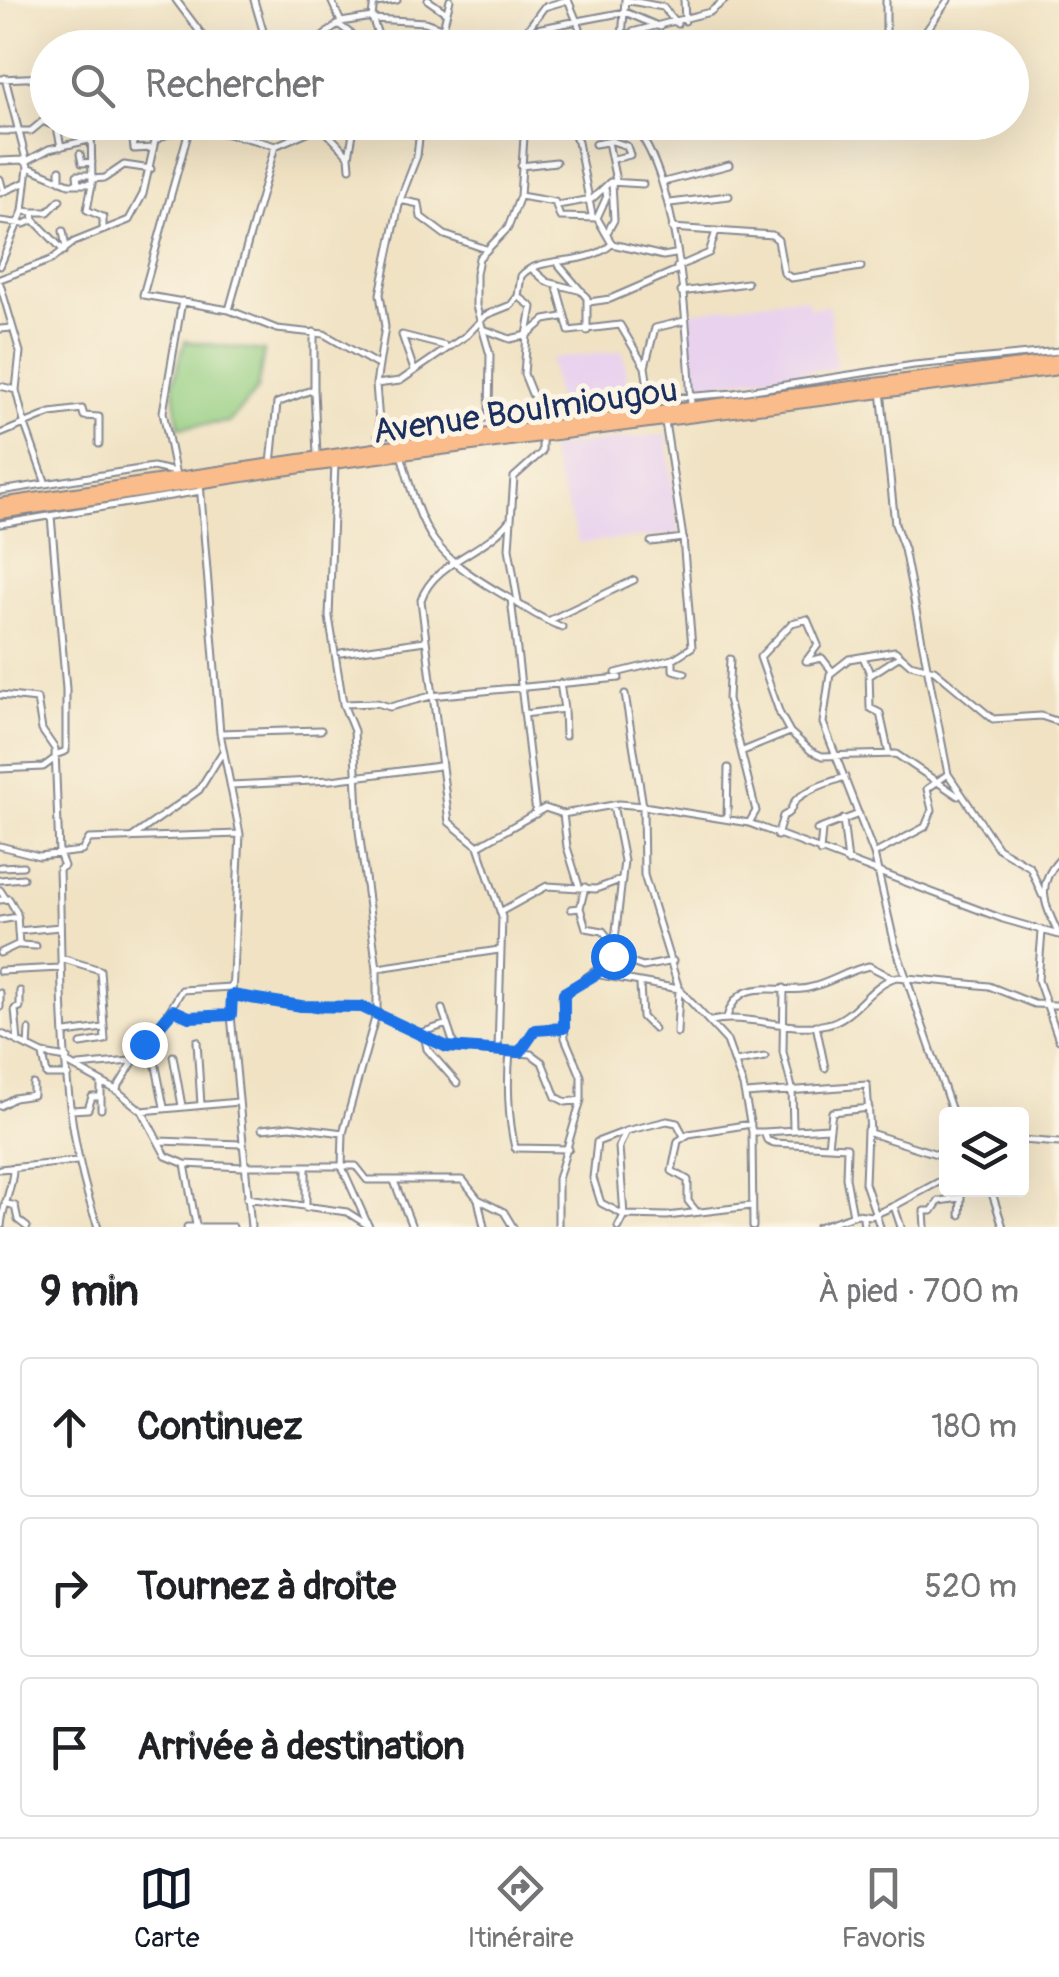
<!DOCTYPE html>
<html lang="fr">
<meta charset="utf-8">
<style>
:root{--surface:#fff;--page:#f6f6f6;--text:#202124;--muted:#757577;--line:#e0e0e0;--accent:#111827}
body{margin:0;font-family:Pangolin,sans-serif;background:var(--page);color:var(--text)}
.controls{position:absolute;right:30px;bottom:30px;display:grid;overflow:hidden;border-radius:10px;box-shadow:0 10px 40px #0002}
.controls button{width:90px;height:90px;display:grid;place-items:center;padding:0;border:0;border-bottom:2px solid var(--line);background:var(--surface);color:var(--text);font:50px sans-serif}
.stop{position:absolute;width:30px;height:30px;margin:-22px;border:8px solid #1a73e8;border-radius:50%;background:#fff}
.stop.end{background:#1a73e8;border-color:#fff;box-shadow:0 2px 10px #0008}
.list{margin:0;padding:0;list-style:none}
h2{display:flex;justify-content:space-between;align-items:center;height:130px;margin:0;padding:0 40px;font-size:42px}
h2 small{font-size:32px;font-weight:400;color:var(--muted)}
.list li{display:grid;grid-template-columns:65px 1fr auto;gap:30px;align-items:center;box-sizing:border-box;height:140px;margin:0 20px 20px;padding:0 20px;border:2px solid var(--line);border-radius:10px}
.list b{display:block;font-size:38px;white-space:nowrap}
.list em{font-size:32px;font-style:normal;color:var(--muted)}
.icon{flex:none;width:55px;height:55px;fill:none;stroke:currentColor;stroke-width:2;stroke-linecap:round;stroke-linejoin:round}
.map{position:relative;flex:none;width:1059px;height:1227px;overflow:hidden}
.search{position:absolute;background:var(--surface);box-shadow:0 10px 40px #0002;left:30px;right:30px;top:30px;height:110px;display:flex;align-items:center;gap:25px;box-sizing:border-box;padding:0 35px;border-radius:55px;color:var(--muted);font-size:38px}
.sheet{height:610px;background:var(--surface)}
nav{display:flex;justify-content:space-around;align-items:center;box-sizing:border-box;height:140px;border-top:2px solid var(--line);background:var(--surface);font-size:28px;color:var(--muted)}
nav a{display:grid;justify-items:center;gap:5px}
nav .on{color:var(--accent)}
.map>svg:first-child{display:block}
.built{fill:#e8d2ee}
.green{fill:#96cf83;stroke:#587f70;stroke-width:2.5}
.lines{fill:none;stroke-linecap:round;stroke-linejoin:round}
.stream{stroke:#58b3d6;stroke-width:2.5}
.minor-casing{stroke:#868890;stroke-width:9}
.trunk-casing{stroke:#868890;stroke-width:14}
.minor{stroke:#fff;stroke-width:5}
.trunk{stroke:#f9bc8a;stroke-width:10}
.route{stroke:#1a73e8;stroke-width:12}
.labels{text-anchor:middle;stroke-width:10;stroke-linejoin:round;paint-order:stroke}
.street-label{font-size:35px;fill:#1b2f5e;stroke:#fcf5e5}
</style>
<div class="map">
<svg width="1059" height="1227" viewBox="0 0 1059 1227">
<rect width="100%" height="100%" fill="#fcf5e5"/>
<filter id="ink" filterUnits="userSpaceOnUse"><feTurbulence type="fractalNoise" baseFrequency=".01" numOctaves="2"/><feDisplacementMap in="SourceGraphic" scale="20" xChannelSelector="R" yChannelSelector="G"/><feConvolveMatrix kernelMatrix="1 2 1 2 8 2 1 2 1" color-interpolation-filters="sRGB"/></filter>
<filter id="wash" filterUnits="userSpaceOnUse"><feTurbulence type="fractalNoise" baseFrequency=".0048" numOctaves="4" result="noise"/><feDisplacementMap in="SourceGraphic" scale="40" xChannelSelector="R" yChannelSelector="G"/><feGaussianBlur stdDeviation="2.25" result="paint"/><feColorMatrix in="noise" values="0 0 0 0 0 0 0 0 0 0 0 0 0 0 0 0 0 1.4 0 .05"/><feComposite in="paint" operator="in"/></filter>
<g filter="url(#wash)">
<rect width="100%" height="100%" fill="#f0e2c3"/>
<path class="built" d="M790 298 808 299 809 308 829 305 836 368 695 385 685 313Z
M623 351 629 392 557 401 550 359Z
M666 434 679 534 579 543 547 448Z"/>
<path class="green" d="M185 341 264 351 257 390 229 422 179 427 173 383Z"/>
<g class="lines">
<path class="stream" d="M0 1 1 0"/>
</g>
</g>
<g filter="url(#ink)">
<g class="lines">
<defs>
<path id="minor" d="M176 0 212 48
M254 0 268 48
M331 0 341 22
M428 0 445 12
M568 0 588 48
M625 0 663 7 677 24
M684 0 685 21
M376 3 397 0
M372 18 383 48
M373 19 425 22 441 28
M338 24 370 48
M643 30 644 48
M526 31 625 12 660 27
M328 32 333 48
M525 33 528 48
M622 37 625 0
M309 48 341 22 372 17 374 0
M438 48 450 0
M481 48 525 33 544 7 568 0
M606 48 632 32 710 12 725 0
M886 48V0
M914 48 948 0
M0 79 48 77
M42 121 57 127 61 147
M91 122 92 184 87 210 103 217V230
M317 122 349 156 350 168
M388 122 418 133
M568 122 578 142 592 215
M630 122C680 172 688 335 691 406
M90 130 165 134
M189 130 143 295 229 310 277 329 324 334 376 364
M0 131H31L48 117
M132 132 134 149 153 148
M126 133 128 122
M608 142 616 181
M595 144 612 141 627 146 630 155 614 159
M80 154 82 163 92 162
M349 156 355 122
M0 161 24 160
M25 162 49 149 89 140
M521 166 556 162
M28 167 69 184H91
M60 170V181
M0 179 3 190
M92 179 105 178 124 165 151 169
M664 182 729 165
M78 184 77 175H92
M0 193 26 182
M520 196 555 202 560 217 597 218 612 244
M400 200 419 204 421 217 445 235 486 249
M670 203 729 196
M558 205 592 199 610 182 643 184
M24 211 33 212 34 220 64 251
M33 212H48L60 200
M597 218 607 196 605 189
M0 221 24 224 34 220
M672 228 772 235 778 240 784 273 791 278 861 267
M63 231 66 248
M608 231 614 220 612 182
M559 265 587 298V331
M0 266 23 211 28 167 5 78
M677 267 709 253 716 231
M531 268 547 282 582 291
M0 279 51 260 74 242 129 220 143 194 155 141C183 119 242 136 275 146
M0 284 20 352 16 390 24 422 46 484
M556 284 569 331 620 325 645 367
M681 292 747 283
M589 302 610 299 677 270
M229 310 275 146 312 130 314 122
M0 329 12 328
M486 330 510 339 527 335 532 307 518 296
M414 370 402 335 445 346
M376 384 400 381 467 335 486 315 511 305 518 296 521 276C540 254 585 268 612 244L663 256 675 254
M0 386 16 390
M314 389 317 455
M881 391 895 524 904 549 948 774 998 848 1030 867 1042 895
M650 399 645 367 655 328 684 321
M545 408 532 394 524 374 527 335 545 320 562 317
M489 416 490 355 476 306V274L479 258 508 228 520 196 525 122
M0 434 51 413 82 409 84 416 99 417V444
M378 436 545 408 734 393 914 365 1059 351
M381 448 376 384 385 327 380 294 400 200 417 156 421 122
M401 454C424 538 431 553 507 597 526 608 541 620 562 627
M335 463 329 617 343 703
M271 464 277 403 314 389V332
M176 476 163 412 182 301
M200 483 220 733 240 834 231 1015 251 1227
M0 491 153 467 175 472
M51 516 66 689V751L55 755
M0 524 201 491
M651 542 683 538
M511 599 536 814
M518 602 509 548 514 477 542 452V439
M550 620 634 580
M341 653 425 641
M863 657 869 671 870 708 880 713 889 754
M673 659V670L685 673
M730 659 728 699 756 811 749 823
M806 661 818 645 807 619 792 623 760 657 780 714 790 732 811 751 822 756 896 754 958 796
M808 661 822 658 832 671
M616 673 673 659 692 647 683 538 665 422
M869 676 900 656
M560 683 564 709
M625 694 643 806 749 823 1003 919 1059 935
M0 695 37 699 42 730 55 749 59 853 64 866 59 869C63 987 57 1114 98 1227
M524 714 564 709 565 736
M220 733 321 730
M743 751 790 732
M0 769 43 767 54 759
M231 785 331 780 439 766
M563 814 567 847 579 886
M727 818 728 768
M843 819 848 862
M817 830 859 814
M777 836 783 816C795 811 789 805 798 798 812 787 828 783 845 777
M131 838 199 790 222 753
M0 846 39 856 82 851 89 839 240 834
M478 846 545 808 563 814 619 804 643 806 644 875 679 989 727 1041 743 1086 752 1132 753 1227
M820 852 822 830
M874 854 925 827 932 810 927 789 948 774
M0 867 23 866
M0 880 23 878
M0 890 6 899
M0 900 9 899 17 913 18 931 60 927
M580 908 586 928 603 931 615 946
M571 909 580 908 585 887
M500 912 547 886 596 889 620 880
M0 920 18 917
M1042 932 1038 980 1059 1040
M1058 933C1045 904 1035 886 1059 860
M19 945 36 946
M0 953 19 944 18 931
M614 957 643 967 673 961
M61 958 100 970 105 1040 81 1044
M378 968 499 950
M0 971 61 968
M595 974 679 989 677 1033
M640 985 642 1017 654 1029
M784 988 783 1052 792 1088 793 1129
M0 993V1007
M231 995 301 1006 363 1007 447 1047 531 1054 542 1062 556 1097 566 1102 581 1100
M442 1009 455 1048
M173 1010 189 1017 231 1015
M727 1017C740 974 776 995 808 988 829 984 848 970 869 966L893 978
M711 1021C749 1013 790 1033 827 1024 856 1018 869 984 897 977L989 986 1034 1004 1059 1005
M816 1025 825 1068
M0 1033 43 1054 67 1058
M66 1033 103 1028
M418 1034 447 1024
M425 1039 427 1049 457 1083
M146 1041V1024
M151 1041 164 1107
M197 1041 201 1105
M18 1042 15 1009 20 1007V991
M28 1047 29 1030
M498 1050 502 917 478 846 449 822 421 600C434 561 486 552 509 521
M510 1052C507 1081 508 1118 515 1148L569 1149
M520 1052 535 1030 563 1028
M43 1055 47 1075H68
M173 1056 182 1106
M736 1062 765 1057
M67 1063 116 1090 142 1111 238 1102
M79 1066 130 1061
M101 1084V1109
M116 1090 146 1041H151L182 990 231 987
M746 1094 867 1085 870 1133 946 1157
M0 1106 14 1098 33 1095V1084
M71 1110 88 1109 92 1097H100
M142 1111 166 1156 185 1164 243 1167
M953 1114 895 945 874 854 823 723 830 674 849 659 895 651 910 664 934 670 993 719 1041 716 1059 722
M946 1126V1133
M262 1129 290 1126 343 1133
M867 1130 865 1183 880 1227
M626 1131 597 1142 593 1178 601 1203 624 1215 619 1147 626 1131 667 1121 677 1123 684 1136
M753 1132H764L767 1140 774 1143 847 1147 846 1178 853 1215
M764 1132 828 1128
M1022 1140 1059 1143
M159 1141 241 1144
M828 1145 832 1112 869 1108
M185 1164 196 1225
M243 1166H356L367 1180H463L478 1199 484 1227
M306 1167V1208
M0 1169 77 1161
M394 1181 412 1227
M991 1190 1003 1227
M247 1198 347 1212 369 1226
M478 1199 504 1212 513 1227
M5 1203 15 1206 18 1220 27 1227
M894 1206 946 1178
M697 1212 688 1201V1180L672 1171 678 1141 689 1134 751 1124
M960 1215 961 1198
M863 1217 864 1227
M1 1227C2 1206 14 1184 13 1168
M187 1227H233
M369 1227 342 1167 343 1133 377 1011V969L359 831 354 731 343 704 377 703 390 707 431 696 619 678
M558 1227V1179L581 1100V1076L565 1038 562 996 613 957 624 861 613 805
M618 1227 624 1215 667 1216 751 1206
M818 1227 857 1214 871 1216 894 1206 901 1227
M925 1227 924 1211H932L939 1201 961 1198V1190"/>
<path id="trunk" d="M0 504 381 448 1059 360
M0 513 302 467 1059 369"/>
</defs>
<use href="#minor" class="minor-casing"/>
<use href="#trunk" class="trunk-casing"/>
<use href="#minor" class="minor"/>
<use href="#trunk" class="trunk"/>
</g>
</g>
<g class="lines" filter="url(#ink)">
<path class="route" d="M144 1044 173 1010 189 1017 231 1015 232 995 301 1006 362 1007 447 1047 520 1052 535 1030 564 1028V993L596 974 613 956"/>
</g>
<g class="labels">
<g class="street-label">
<text transform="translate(525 410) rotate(-8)" y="12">Avenue Boulmiougou</text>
</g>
</g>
</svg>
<div class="controls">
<button><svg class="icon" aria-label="layers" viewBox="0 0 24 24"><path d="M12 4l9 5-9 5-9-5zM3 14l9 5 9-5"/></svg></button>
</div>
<div class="stop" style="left:613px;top:956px"></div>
<div class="stop end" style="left:144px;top:1044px"></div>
<div class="search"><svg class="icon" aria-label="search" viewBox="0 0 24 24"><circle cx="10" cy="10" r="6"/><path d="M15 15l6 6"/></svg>Rechercher</div>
</div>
<section class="sheet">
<h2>9 min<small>À pied · 700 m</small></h2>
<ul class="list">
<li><svg class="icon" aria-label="ahead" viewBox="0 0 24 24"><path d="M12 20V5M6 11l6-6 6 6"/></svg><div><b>Continuez</b></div><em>180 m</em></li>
<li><svg class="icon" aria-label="right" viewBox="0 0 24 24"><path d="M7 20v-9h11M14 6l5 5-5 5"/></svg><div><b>Tournez à droite</b></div><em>520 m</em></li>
<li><svg class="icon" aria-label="arrive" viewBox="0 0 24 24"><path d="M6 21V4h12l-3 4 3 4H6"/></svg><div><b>Arrivée à destination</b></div></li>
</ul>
</section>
<nav>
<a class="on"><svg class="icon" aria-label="map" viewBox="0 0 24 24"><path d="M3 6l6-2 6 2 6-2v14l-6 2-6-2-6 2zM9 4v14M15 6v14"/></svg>Carte</a>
<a><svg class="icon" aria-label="directions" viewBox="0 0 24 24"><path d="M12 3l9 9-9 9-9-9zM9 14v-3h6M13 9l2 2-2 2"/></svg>Itinéraire</a>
<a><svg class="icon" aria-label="saved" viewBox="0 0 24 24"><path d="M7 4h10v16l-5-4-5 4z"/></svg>Favoris</a>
</nav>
